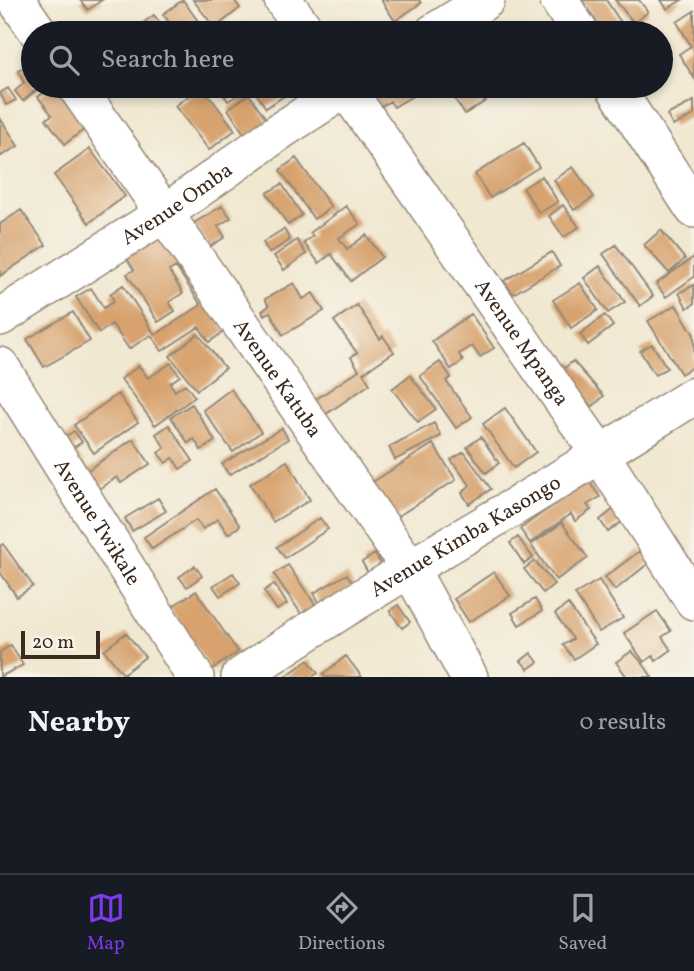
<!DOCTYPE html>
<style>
:root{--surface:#171b24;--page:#242831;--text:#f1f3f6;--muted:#9ea1a6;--line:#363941;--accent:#7c3aed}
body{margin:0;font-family:Vollkorn,serif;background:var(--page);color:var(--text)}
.scale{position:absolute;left:21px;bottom:18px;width:79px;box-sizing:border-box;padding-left:7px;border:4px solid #3b2a1e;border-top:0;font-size:19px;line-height:24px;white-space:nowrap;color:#3b2a1e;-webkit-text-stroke:5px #f7f3e8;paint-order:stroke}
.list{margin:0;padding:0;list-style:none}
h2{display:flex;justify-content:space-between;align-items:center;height:91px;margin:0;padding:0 28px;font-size:30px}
h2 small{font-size:23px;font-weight:400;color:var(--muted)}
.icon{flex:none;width:38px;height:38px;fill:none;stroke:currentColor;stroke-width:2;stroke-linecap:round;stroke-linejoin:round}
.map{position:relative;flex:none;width:694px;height:677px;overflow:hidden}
.search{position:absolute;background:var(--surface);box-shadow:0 4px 10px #0003;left:21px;right:21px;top:21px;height:77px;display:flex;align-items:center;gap:18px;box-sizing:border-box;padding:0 24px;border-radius:38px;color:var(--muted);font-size:26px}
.sheet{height:196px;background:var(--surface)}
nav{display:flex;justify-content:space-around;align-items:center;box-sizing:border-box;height:98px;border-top:2px solid var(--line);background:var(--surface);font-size:19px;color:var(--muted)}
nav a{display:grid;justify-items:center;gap:4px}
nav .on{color:var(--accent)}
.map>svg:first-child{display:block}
.building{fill:#d7a26d}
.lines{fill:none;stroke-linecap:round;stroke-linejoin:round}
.minor-casing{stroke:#968978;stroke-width:40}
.minor{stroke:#fff;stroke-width:37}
.labels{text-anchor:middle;stroke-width:5;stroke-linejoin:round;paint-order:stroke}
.street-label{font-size:21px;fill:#3b2a1e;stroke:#f7f3e8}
</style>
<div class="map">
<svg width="694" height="677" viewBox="0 0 694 677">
<rect width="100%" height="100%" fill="#f7f3e8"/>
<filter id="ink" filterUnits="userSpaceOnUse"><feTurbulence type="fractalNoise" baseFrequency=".0143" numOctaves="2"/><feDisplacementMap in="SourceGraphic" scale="14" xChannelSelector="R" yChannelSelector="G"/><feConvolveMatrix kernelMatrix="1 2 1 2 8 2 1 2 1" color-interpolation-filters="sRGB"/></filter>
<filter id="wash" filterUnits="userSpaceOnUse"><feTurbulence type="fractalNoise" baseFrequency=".00686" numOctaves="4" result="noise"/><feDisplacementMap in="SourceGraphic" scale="28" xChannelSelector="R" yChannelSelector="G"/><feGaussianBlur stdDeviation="1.57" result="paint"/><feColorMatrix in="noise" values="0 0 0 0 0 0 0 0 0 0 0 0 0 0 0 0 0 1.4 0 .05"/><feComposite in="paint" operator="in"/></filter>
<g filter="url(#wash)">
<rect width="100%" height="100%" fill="#f1e8d1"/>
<g id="blocks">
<path class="building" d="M80 0H102L88 10Z
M183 0 205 31 202 33H177L163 14Z
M193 0H234L240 8 215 28Z
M381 0H419L421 3 395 21Z
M582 0H606L628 33H604Z
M615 0H639L648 12 634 23Z
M661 0H682L667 9Z
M694 11V78L679 54 691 46 677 22Z
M154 15 168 33H144L139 26Z
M132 25 138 33H119Z
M33 63V86H41L23 101 15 91 24 83 18 70Z
M53 86H60L90 125 65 144 46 119 52 115 38 97Z
M202 86 235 130 209 150 175 106Z
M218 86H237L241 93 228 101Z
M251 86H299L266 108Z
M382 86H411L416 94 394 107 390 101 379 108 370 93Z
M467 86H476L486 101 465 114 452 95Z
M8 88 16 100 6 105 0 93Z
M249 94 269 123 247 138 228 109Z
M694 101V115L673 126 667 115Z
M0 118 18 146 1 156 0 154Z
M524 143 539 167 490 198 475 174Z
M90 149 125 196 89 223 54 175Z
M296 158 331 207 314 219 280 170Z
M573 167 594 197 574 210 554 180Z
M542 176 558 202 539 213 523 188Z
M282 184 302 215 288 225 267 193Z
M563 205 579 227 564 237 549 216Z
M222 206 231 218 218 226 225 237 209 247 194 223Z
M346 206 360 224 339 238 347 249 366 235 382 257 351 281 331 254 319 263 304 243 313 236 310 233Z
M21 210 46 245 0 276V224Z
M284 229 290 240 269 253 263 242Z
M661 230 685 259 669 273 644 245Z
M159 231 225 331 209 342 199 327 162 351 151 335 129 349 112 324 99 333 76 297 91 288 104 308 114 301 110 294 123 285 155 335 201 305 176 267 169 271 183 293 169 302 175 311 158 322 127 274 134 270 124 254Z
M297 240 306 254 284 270 274 256Z
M616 245 653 296 640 306 603 254Z
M552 252 560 266 513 294 504 281Z
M694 257V277L666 297 656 284Z
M600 266 625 302 608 313 584 278Z
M294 283 303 299 313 293 324 311 283 335 270 312 264 315 262 311 269 306 265 299Z
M580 283 598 310 571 328 553 300Z
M694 285V304L687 308 679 293Z
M357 305 380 339 383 336 394 352 363 373 370 384 316 421 306 406 359 370 351 357 357 353 334 321Z
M676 305 694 335V366L681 374 648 321Z
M73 312 90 341 44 367 27 339Z
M471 314 494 348 480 357 472 346 459 354 463 361 451 369 432 341Z
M605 315 613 326 588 345 580 334Z
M198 334 225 368 197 390 170 356Z
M652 344 667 368 655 375 640 351Z
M573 361 604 396 592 407 561 371Z
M440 362 451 377 446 381 472 417 456 428 420 376Z
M171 363 180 376 170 383 175 391 185 384 195 397 155 425 121 379 139 366 148 378Z
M410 375 436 409 418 422 392 389Z
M231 389 261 432 233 452 203 410Z
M118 394 138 422 94 453 74 425Z
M192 404 215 441 201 450 194 439 188 443 171 417Z
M505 408 536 452 514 468 483 424Z
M434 423 441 436 395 460 389 447Z
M169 425 193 461 180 469 173 458 166 463 158 453 165 448 156 434Z
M282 428 288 439 229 475 222 464Z
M74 431 82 442 73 448 88 470 133 439 150 464 121 483 117 477 91 494 55 443Z
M481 437 499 463 486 473 467 447Z
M433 444 456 480 393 519 371 483Z
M464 452 491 489 469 504 462 493 470 485 451 460Z
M287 461 310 500 273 522 250 484Z
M588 480 600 497 587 505 591 510 575 521 571 514 530 543 520 529Z
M215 489 240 526 228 534 218 519 203 529 196 520 152 549 144 537Z
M158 498 166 511 132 531 125 518Z
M615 508 624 520 608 532 600 520Z
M320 518 328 529 285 558 277 547Z
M562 523 588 558 556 580 531 545Z
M518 537 533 558 524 564 510 543Z
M3 544 33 586 17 597 0 572V546Z
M641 550 650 562 615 590 605 577Z
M375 554 382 566 368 573 362 562Z
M535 561 554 584 543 593 524 569Z
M288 565 316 606 302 615 274 574Z
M195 566 202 576 187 587 179 577Z
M494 572 510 596 469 622 454 599Z
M233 573 240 583 220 596 213 586Z
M347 574 354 586 321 606 314 593Z
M599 580 623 618 599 632 575 594Z
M274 584 287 604 277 610 264 591Z
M196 591 238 652 211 670 170 608Z
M535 599 542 611 519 625 512 613Z
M568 604 596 644 574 659 563 645 573 639 555 614Z
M398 605 410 622 402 628 390 611Z
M657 611 671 631 662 637 671 650 656 661 653 656 644 662 624 633Z
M126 633 145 657 123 674 104 650Z
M11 645 23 665 0 677V652Z
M632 651 644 665 652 677H627L616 662Z
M531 653 538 662 528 669 521 661Z
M346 656 362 677H325L323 674Z
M308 660 318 673 312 677H285Z"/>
</g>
</g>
<g filter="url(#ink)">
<use href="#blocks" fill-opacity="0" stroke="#968978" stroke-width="2"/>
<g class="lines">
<defs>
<g id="minor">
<path d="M16 0 39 33"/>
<path d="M283 0 307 33"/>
<path d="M559 0 580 33"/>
<path d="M433 33 486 0"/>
<path id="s1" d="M76 86 409 567 469 677"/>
<path id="s2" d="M344 86 600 454 694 601"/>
<path d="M614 86 694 209"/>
<path id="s3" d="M0 317 165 213 283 129 350 86"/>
<path id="s4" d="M0 366 195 677"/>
<path id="s5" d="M240 677C318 623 398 575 480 527 552 485 623 440 694 396"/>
</g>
</defs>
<use href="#minor" class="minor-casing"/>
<use href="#minor" class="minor"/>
</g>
</g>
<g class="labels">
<g class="street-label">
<text dy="7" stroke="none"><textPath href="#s3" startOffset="210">Avenue Omba</textPath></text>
<text dy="7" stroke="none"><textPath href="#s2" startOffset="312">Avenue Mpanga</textPath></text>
<text dy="7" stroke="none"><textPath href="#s1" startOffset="355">Avenue Katuba</textPath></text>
<text dy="7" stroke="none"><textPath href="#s4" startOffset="184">Avenue Twikale</textPath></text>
<text dy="7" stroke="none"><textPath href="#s5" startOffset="266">Avenue Kimba Kasongo</textPath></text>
</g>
</g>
</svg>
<div class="scale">20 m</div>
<div class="search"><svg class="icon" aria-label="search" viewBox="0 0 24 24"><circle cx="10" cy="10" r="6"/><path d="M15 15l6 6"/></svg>Search here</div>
</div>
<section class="sheet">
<h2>Nearby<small>0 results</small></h2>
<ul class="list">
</ul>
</section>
<nav>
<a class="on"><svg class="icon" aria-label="map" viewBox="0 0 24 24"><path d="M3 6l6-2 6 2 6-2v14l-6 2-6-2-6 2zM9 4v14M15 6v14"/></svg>Map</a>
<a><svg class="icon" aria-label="directions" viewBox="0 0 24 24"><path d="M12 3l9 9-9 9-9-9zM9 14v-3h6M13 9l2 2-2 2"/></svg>Directions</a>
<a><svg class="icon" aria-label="saved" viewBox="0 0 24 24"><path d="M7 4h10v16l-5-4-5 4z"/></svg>Saved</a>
</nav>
